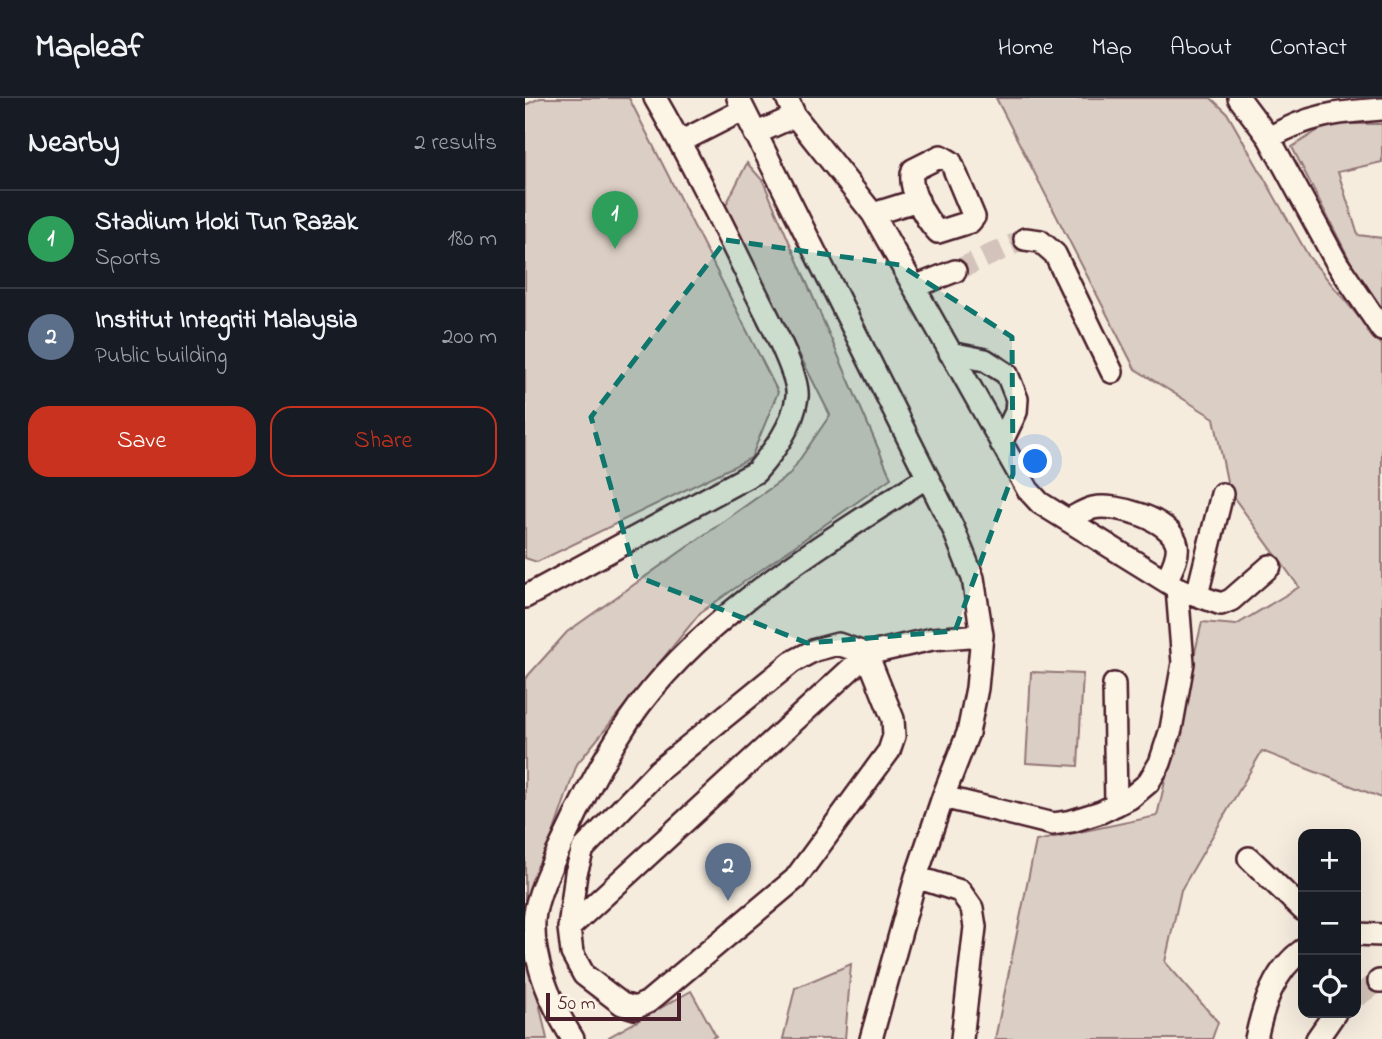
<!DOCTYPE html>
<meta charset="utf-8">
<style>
:root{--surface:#171b24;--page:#242831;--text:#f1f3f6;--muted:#9ea1a6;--line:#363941;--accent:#c8321e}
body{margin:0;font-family:"Indie Flower",sans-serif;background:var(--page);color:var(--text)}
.controls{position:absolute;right:21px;bottom:21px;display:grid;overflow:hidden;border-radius:14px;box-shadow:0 7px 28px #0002}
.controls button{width:63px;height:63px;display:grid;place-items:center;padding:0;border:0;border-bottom:2px solid var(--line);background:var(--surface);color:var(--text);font:35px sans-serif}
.scale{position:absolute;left:21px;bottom:18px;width:135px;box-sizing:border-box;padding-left:7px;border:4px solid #4a1f2b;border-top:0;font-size:19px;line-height:24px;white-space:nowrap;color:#4a1f2b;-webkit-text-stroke:5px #fcf5e5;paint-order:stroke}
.you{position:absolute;left:511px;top:364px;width:24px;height:24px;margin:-18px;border:5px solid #fff;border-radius:50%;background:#1a73e8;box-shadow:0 0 0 10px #1a73e833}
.badge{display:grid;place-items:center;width:46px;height:46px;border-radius:50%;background:var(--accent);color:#fff;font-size:23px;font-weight:700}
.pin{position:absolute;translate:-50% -58px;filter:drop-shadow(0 2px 4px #0008)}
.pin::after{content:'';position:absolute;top:37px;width:24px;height:21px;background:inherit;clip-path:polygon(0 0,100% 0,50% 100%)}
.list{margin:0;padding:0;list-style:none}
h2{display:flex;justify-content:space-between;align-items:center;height:91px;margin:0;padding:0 28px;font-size:30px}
h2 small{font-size:23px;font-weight:400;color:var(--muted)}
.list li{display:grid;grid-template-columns:46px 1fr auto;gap:21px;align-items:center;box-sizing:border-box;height:98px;padding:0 28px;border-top:2px solid var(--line)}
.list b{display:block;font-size:26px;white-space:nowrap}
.list p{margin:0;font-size:23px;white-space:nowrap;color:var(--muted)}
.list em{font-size:23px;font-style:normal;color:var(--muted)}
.actions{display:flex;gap:14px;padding:21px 28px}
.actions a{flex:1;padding:16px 0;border:2px solid var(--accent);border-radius:21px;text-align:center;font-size:24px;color:var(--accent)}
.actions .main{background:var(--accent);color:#fff}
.icon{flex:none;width:38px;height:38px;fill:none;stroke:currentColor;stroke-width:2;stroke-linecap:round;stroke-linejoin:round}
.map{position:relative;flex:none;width:857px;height:941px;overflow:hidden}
header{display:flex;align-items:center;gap:42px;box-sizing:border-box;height:98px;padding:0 35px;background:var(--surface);border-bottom:2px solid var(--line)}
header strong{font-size:33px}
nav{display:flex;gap:38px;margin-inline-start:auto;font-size:24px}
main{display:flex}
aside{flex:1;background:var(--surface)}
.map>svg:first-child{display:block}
.green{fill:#dbcec4;stroke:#927678;stroke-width:2}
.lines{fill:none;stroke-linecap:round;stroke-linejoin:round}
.minor-tunnel{stroke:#d3c3ba;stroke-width:21;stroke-dasharray:21 10;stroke-linecap:butt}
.minor-casing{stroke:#4a1f2b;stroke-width:26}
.minor{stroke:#fcf5e5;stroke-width:21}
.marked{fill:#0f766e;fill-opacity:0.2;stroke:#0f766e;stroke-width:5;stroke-dasharray:14 9;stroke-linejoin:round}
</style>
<header>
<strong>Mapleaf</strong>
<nav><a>Home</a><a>Map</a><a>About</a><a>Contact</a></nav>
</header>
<main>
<aside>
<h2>Nearby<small>2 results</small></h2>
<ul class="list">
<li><span class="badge" style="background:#2e9e5b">1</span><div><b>Stadium Hoki Tun Razak</b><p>Sports</p></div><em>180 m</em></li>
<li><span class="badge" style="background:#5c6f8a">2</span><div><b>Institut Integriti Malaysia</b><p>Public building</p></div><em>200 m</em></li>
</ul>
<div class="actions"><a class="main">Save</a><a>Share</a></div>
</aside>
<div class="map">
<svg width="857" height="941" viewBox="0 0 857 941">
<rect width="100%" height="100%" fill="#f5ecde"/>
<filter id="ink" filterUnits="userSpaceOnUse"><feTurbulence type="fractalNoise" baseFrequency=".0143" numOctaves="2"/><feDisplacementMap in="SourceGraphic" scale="14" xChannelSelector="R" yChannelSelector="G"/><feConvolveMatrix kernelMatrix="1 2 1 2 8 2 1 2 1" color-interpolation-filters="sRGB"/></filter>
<g filter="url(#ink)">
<path class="green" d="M15 0H104L253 294 226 360 12 464 0 460V7Z
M471 0H686L702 15 784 159 857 247V700L737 653 656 792 640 864 693 924 687 941H470L511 743 632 718 677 524 711 527 774 489 704 393 689 320 610 271Z
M803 26H857V64L813 74 833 137 857 140V214L843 198 767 49Z
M222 65 238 83 366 380 175 515 52 666 0 817V581L42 534 264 377 305 317 200 109Z
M506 574 558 576 553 668 501 665Z
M0 840 22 941H0Z
M326 866 320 941H258L270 890Z
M166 893 191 938 185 941H85L84 939Z"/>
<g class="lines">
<path class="minor-tunnel" d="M430 173 500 141
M831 899 854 883"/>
<defs>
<path id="minor" d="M213 0 428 430 448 480 457 537 452 590 443 635 418 699 391 779 346 941
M262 0 270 18 348 116 503 392 515 405 652 490 658 565 646 631 635 665 623 685 605 700 576 714 547 723 528 726 418 699
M714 0 744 40 812 165 857 232
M230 36 270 18
M744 40C783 17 813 14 857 11
M155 44 218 12
M416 58 426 64 449 119 445 124 413 134C400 121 382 89 388 72Z
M348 116 393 102
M500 141 515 143 530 156 587 274
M389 189 430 173
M425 255 460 262 482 276 492 301 491 314 476 345
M543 422C551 418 559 412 568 410 590 405 647 421 652 447 654 459 646 472 641 483
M652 490 696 506 706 502 745 468
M672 497 697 396
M0 499 231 374C249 353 268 328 272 299 275 278 242 217 231 195 199 129 167 64 130 0
M313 546 342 556 368 621 369 638 364 653 270 781 123 904 110 910 97 906 59 877 47 855 44 830 51 775 58 751 133 673 267 564 290 552Z
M589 586 591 707
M724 760 778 812
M391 779 435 793 447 810 450 829 437 941
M44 830 342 556 407 541 457 537
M831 836 857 837
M854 883H857
M48 941C26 906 7 865 9 822 11 794 33 754 45 729 62 692 82 655 104 622 174 519 299 446 402 379
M731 941C738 908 749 872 778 852
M792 941 810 915"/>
</defs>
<use href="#minor" class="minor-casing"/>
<use href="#minor" class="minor"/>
</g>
</g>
<path class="marked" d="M201 142 375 167 487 239 488 376 430 533 282 545 111 478 66 319Z"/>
</svg>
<div class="controls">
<button>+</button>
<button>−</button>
<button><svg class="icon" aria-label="locate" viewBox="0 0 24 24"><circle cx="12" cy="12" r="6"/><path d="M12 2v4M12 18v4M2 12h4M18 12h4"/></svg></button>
</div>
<div class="scale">50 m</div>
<div class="you"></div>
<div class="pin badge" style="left:90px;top:151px;background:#2e9e5b">1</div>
<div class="pin badge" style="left:203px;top:803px;background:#5c6f8a">2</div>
</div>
</main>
